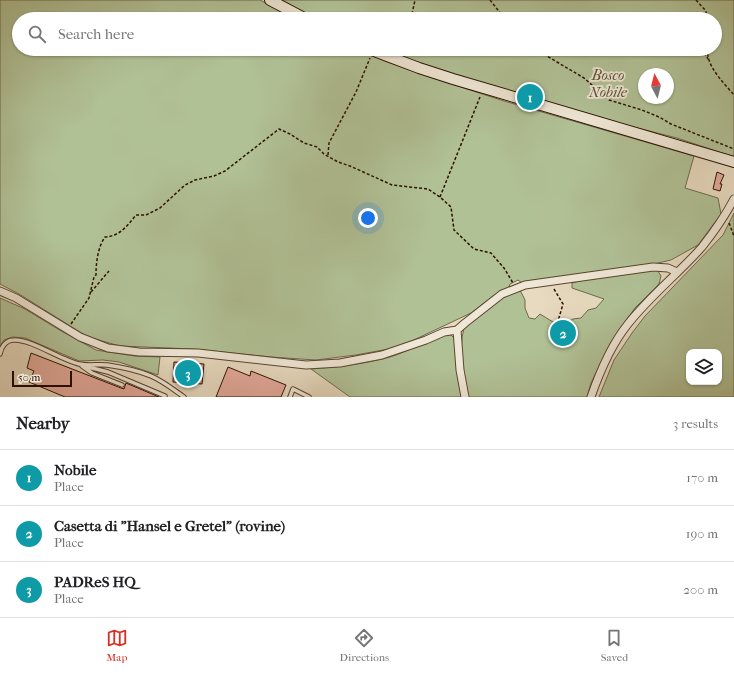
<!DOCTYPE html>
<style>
:root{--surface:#fff;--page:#f6f6f6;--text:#202124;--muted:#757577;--line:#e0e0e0;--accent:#d93025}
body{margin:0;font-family:"IM FELL French Canon",serif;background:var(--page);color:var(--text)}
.controls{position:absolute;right:12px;bottom:12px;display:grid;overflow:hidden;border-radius:8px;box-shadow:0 1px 3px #0004}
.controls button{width:36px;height:36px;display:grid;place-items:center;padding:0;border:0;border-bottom:1px solid var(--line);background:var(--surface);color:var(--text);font:20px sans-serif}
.compass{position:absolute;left:638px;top:68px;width:36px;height:36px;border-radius:50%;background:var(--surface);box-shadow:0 1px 3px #0004;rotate:353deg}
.scale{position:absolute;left:12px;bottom:10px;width:60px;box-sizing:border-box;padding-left:4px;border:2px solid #2c1100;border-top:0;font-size:11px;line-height:14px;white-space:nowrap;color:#2c1100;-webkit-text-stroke:3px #efe7d6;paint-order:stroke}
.you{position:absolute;left:368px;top:218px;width:14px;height:14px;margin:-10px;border:3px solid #fff;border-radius:50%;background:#1a73e8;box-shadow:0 0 0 6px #1a73e833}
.badge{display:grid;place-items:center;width:26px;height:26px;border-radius:50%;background:var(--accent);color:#fff;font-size:13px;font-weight:700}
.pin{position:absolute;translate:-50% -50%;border:2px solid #fff;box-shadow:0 1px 4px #0006}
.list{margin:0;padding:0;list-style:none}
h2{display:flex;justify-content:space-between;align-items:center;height:52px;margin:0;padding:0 16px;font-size:17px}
h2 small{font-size:13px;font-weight:400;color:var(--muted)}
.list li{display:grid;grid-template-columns:26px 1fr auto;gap:12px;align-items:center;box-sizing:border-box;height:56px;padding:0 16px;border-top:1px solid var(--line)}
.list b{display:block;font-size:15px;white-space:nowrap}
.list p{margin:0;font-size:13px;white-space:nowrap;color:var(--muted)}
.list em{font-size:13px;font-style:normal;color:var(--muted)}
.icon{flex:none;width:22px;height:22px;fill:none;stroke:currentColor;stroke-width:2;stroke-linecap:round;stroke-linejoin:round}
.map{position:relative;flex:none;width:734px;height:397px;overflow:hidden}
.search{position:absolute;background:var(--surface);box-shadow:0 1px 3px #0004;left:12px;right:12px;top:12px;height:44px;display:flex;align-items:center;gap:10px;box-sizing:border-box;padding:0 14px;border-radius:22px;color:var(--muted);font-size:15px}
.sheet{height:220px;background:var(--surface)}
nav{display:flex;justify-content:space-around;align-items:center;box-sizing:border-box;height:56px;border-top:1px solid var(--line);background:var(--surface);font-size:11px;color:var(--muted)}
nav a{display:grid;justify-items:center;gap:2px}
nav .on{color:var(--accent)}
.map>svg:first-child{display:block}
.green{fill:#b1c196;stroke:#6e694b;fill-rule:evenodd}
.building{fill:#e3a99b;stroke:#2c1100}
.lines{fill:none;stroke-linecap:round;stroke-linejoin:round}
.lane-casing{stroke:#5b4330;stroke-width:5.5}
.street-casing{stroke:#5b4330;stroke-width:9}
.secondary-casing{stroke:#2c1100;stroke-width:12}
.path{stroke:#2c1100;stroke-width:1.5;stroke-dasharray:3 2;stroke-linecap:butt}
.lane{stroke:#efe7d6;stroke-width:3.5}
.street{stroke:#efe7d6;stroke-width:7}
.secondary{stroke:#efe7d6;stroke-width:10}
.labels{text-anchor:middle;stroke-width:3.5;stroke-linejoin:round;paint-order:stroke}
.park-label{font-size:15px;font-style:italic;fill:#5b4f34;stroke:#efe7d6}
</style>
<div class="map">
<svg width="734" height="397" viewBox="0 0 734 397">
<rect width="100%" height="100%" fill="#e7dac0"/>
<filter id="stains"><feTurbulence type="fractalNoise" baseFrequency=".005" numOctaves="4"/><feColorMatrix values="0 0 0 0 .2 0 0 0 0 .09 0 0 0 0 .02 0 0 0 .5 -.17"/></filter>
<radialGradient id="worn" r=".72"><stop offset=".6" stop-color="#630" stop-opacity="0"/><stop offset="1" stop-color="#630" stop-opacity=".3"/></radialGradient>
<path class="green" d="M0 0H260L297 19H19V49H356L384 61 418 73 504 101 694 156 685 188 718 198 721 214 698 245 671 260 654 264 522 283 518 280 510 284 509 287 493 296 471 313 399 347 356 355 316 360 271 357 193 349 120 346 88 337 19 294 0 284Z
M280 0H734V157L677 138 606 120 453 75 382 49H715V19H316ZM644 74H668V98H644Z
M734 213V397H599L614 360 632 333 645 316 723 235ZM689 352H719V382H689Z
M655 270 658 271 661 276 659 284 635 308 611 342 591 383 587 397H468C463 375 458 351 464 328L502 297 520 290 525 300V308L529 318 535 319 540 314 553 322 566 323 573 319 581 318 588 310 596 308 604 299 572 288V283L583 280Z
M0 298 25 309 63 332 96 350 135 356 160 357 158 375 119 362 103 360 79 361 25 338 13 337 4 340 0 347Z
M450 334 456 340 462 397H350L311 369C338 367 364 364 390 357 410 351 429 338 450 334Z"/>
<path class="building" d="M717 172 724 175 720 184H722L720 191 713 189Z
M31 353 121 388 124 389 126 383 159 397H65L29 382 34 371 27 368Z
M174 362 204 364 202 384 173 382Z
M228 367 250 376 251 371 286 385 281 397H216Z"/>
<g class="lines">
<defs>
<path id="lane" d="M0 354C1 347 6 340 14 340 31 339 61 360 79 364 88 366 98 364 107 365 121 367 137 370 151 376 163 381 174 390 184 397
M82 366 92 373 122 385
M84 366 108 372 165 396
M290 397 293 389 309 397"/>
<path id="street" d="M0 291 16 298 80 337 108 348 139 352 198 353 306 365 340 363 382 355 426 340 444 332 457 330 465 323 502 294 525 285 653 267 668 268 677 272
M457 330 460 370 465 397
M591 397C600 371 611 345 628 324 650 296 678 274 702 247 714 232 725 216 734 199"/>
<path id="secondary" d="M270 0 306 19
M369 49 419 68 453 79 734 162"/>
</defs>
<use href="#lane" class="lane-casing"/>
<use href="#street" class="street-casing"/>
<use href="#secondary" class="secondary-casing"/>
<path class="path" d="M490 0 505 19
M696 0 706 11V19
M411 19 415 0
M535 49 584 78 609 100 642 110 659 117 671 124 734 149
M708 49C705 65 724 83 734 95
M704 53 708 59
M328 155 329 143 356 92 370 58
M440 197 480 97
M729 223 734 236
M554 289 563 304 556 328 554 329 553 333 559 340 566 339
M91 292 109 271
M71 324 89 298 94 277 96 275C96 262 98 247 105 237 120 236 127 226 136 215H146L160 208 185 185 195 180 214 176 225 171 279 129 290 134 304 143 317 147 324 154 338 162 350 166 392 185 428 189 440 197 451 207 454 230 474 249 491 253 504 268 513 283"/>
<use href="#lane" class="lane"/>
<use href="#street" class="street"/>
<use href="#secondary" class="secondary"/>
</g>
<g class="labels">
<g class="park-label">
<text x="608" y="80">Bosco<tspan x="608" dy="17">Nobile</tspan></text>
</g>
</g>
<rect width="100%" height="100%" filter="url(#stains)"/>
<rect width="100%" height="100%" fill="url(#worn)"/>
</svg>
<div class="controls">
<button><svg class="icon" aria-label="layers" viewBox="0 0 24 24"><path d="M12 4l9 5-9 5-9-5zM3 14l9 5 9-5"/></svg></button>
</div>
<svg class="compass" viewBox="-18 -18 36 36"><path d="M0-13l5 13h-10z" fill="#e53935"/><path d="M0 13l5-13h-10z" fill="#757577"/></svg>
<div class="scale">50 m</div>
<div class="you"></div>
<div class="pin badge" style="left:530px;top:97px;background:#0f9aa8">1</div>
<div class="pin badge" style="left:563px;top:333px;background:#0f9aa8">2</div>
<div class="pin badge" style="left:188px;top:373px;background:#0f9aa8">3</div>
<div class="search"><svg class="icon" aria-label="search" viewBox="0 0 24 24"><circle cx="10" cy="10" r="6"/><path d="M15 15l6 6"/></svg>Search here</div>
</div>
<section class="sheet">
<h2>Nearby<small>3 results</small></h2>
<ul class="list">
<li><span class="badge" style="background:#0f9aa8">1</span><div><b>Nobile</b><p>Place</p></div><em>170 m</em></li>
<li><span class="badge" style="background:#0f9aa8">2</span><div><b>Casetta di &quot;Hansel e Gretel&quot; (rovine)</b><p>Place</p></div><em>190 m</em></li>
<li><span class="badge" style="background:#0f9aa8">3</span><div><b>PADReS HQ</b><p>Place</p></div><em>200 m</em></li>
</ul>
</section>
<nav>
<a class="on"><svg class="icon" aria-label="map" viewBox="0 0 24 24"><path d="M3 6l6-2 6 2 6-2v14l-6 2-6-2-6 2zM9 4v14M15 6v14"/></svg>Map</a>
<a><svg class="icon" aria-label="directions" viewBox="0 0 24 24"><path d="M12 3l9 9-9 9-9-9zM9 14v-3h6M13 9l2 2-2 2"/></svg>Directions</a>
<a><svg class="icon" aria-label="saved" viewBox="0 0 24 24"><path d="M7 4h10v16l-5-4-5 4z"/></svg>Saved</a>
</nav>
